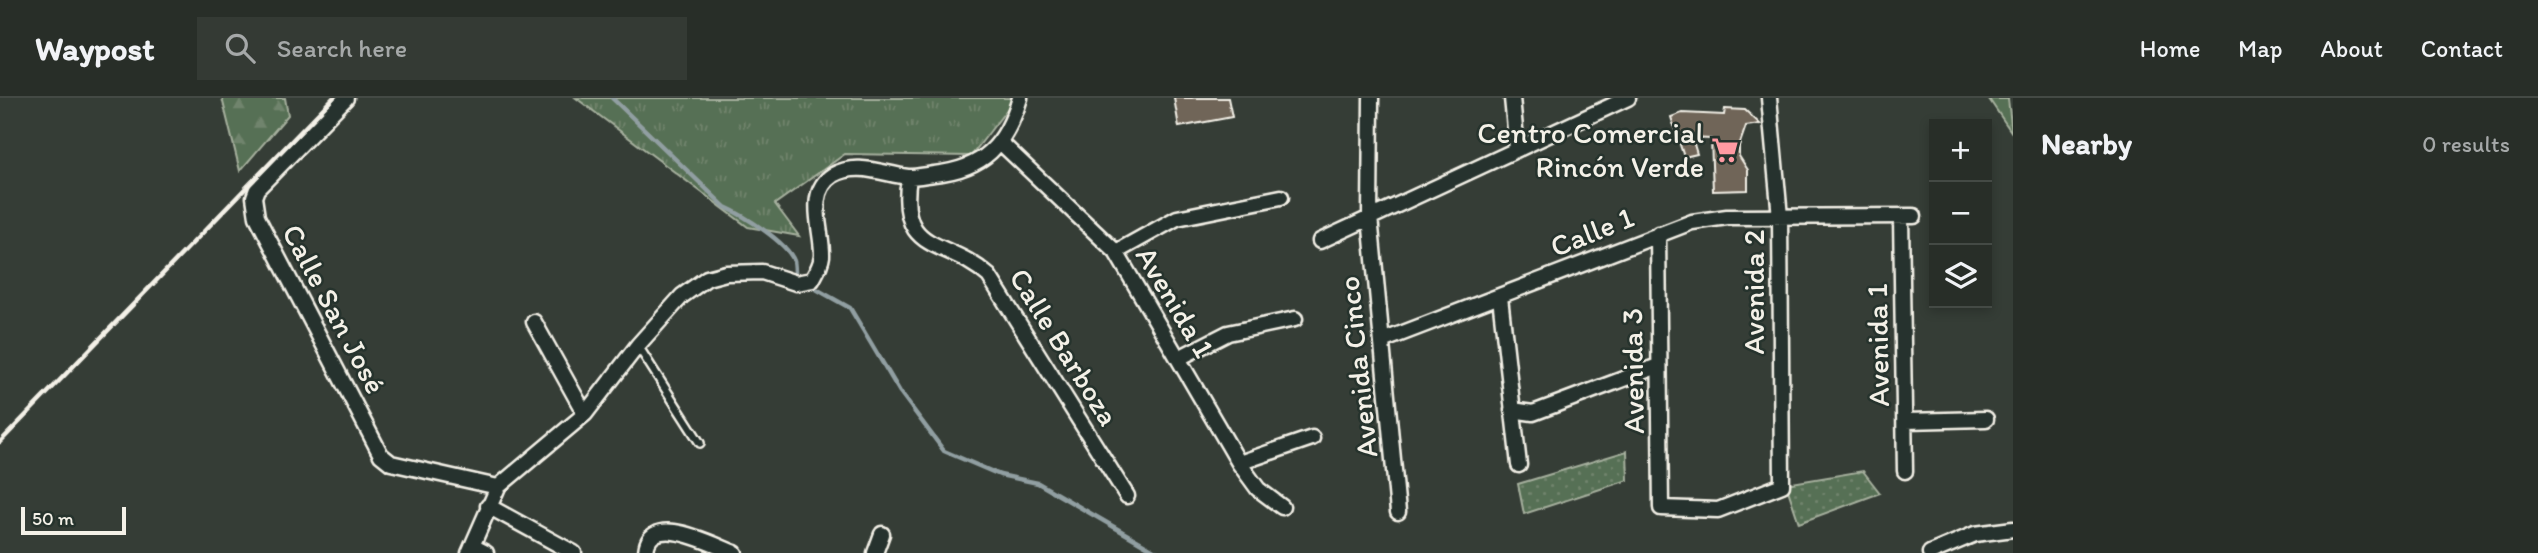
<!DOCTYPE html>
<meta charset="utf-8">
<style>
:root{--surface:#282e28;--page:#343a34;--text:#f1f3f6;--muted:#a5a8a8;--line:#444a45}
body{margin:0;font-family:Itim,sans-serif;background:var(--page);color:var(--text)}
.controls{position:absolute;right:21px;top:21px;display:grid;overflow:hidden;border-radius:0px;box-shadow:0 4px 10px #0003}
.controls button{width:63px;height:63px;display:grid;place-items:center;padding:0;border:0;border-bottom:2px solid var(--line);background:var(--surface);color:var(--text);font:35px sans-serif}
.scale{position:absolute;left:21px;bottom:18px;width:105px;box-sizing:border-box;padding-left:7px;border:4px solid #f4f1e8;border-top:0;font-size:19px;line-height:24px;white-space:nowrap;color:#f4f1e8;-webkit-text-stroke:5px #26332d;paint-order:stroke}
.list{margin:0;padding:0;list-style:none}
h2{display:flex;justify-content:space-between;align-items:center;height:91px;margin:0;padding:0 28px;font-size:30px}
h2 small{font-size:23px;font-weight:400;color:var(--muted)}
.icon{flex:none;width:38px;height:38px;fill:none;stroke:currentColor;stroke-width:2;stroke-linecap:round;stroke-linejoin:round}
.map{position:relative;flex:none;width:2013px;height:455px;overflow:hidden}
header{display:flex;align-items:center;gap:42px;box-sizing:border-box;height:98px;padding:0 35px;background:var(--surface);border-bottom:2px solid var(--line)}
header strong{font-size:33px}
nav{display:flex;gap:38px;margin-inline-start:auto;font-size:24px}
.search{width:490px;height:63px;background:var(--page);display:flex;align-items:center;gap:18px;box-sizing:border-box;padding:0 24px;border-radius:0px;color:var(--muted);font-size:26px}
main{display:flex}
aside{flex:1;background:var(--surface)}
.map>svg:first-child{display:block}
.grass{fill:url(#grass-tufts);stroke:#a6b09e;stroke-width:2}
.forest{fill:url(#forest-firs);stroke:#a6b09e;stroke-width:2}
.park{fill:url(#park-dots);stroke:#a6b09e;stroke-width:2}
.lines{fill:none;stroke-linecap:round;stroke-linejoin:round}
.stream{stroke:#919fa2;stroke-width:4.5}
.building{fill:#6f6558;stroke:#f4f1e8;stroke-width:2}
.service-casing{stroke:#f4f1e8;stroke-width:12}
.minor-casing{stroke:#f4f1e8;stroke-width:19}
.service{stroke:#26332d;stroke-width:7}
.minor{stroke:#26332d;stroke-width:14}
.rail{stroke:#f4f1e8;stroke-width:4.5}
.labels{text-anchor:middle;stroke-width:5;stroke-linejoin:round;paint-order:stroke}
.poi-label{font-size:30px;fill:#f4f1e8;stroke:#26332d;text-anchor:end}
.street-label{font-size:30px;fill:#f4f1e8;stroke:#26332d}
</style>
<header>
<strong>Waypost</strong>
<div class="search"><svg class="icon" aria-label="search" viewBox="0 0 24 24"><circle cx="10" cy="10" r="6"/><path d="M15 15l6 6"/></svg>Search here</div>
<nav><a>Home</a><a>Map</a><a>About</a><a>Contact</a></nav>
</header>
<main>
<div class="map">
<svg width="2013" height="455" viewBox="0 0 2013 455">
<defs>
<pattern id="grass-tufts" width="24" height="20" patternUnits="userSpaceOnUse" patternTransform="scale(1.75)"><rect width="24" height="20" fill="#576f54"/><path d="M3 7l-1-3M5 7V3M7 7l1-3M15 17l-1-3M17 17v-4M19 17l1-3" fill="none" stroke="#70846d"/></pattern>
<pattern id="forest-firs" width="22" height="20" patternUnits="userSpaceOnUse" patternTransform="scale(1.75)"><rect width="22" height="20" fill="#576f54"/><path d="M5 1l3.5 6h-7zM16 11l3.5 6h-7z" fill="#70846d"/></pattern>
<pattern id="park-dots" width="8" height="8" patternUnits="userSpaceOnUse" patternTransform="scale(1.75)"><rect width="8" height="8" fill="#576f54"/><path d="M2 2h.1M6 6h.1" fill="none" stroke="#70846d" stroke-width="1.8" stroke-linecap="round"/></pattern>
</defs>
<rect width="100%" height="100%" fill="#353d36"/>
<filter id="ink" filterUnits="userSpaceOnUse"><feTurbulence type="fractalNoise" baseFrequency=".0143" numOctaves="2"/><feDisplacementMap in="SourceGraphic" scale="14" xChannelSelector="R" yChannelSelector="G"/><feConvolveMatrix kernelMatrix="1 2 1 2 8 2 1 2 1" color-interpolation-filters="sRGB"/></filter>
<g filter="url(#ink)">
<path class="grass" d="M576 0H1011V6L971 58 845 56 775 106 799 138 748 129Z
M1989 1H2008L2012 35Z"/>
<path class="forest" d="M222 0H285L288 17 240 73Z"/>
<path class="park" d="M1627 353 1628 382 1524 416 1518 386Z
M1863 373 1880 395 1799 425 1786 386Z"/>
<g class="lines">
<path class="stream" d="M612 0 725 109C743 117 787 144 794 163 795 167 795 175 795 179L798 181
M809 187 850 210 900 294 944 353 1000 377 1038 385 1159 455"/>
</g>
<path class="building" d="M1174 0H1228L1232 19 1179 29Z
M1725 11 1745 12 1760 26 1746 28 1739 48V58L1748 72V92L1713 93 1711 41 1692 40 1697 56 1684 59 1671 19 1682 15 1724 17Z"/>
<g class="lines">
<defs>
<path id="service" d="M638 248 700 345"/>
<path id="minor" d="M346 0 257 91 254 99 257 119 381 357 391 365 498 389
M1371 0 1370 119 1398 414
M1512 0 1517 51
M1000 44 1116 154 1239 365 1258 391 1282 409
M909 79C897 158 946 139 989 178L1127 398
M1901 119 1905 373
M1658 136 1661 410 1718 412 1782 387 1780 119 1769 0
M1320 143 1628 0
M1116 154 1177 120 1281 99
M1500 199 1519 367
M534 224 585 316
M1382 243 1692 124 1727 119 1914 118
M1179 260 1228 235 1295 221
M1512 312 1533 315 1658 268
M1906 323 1986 321
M1239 365 1312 340
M488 408 574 455
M472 448 486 455
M469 455 498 389 585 316 638 247 682 198 707 180 726 175 762 174 796 185 812 182C816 175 821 167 822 158 823 132 805 95 833 77 857 63 883 76 908 79 916 79 926 77 934 76 984 71 1006 47 1020 0
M646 455C647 411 713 447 735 455
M875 455 882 436
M1930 455 1975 436 2013 431"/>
</defs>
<use href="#service" class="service-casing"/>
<use href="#minor" class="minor-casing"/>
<use href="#service" class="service"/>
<use href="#minor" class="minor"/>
<path class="rail" d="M0 344 333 0"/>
</g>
</g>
<defs>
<symbol id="supermarket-bare" viewBox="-9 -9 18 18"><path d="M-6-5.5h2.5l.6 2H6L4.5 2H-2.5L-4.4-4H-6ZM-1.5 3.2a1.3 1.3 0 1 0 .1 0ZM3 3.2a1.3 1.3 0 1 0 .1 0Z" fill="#ff9aa2" stroke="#26332d" stroke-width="2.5" paint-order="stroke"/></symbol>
</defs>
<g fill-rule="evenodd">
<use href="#supermarket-bare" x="1706" y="33" width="38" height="38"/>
</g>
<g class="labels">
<g class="poi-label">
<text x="1704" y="45">Centro Comercial<tspan x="1704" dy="34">Rincón Verde</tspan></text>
</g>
<g class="street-label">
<text transform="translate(1592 134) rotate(-22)" y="10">Calle 1</text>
<text transform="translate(1754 194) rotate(-90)" y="10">Avenida 2</text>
<text transform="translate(1175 204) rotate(59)" y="10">Avenida 1</text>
<text transform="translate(334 211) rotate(62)" y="10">Calle San José</text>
<text transform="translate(1878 247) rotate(-91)" y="10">Avenida 1</text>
<text transform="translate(1064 249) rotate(58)" y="10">Calle Barboza</text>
<text transform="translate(1358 269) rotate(-96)" y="10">Avenida Cinco</text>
<text transform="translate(1633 273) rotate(-91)" y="10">Avenida 3</text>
</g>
</g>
</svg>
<div class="controls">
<button>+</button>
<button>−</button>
<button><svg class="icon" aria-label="layers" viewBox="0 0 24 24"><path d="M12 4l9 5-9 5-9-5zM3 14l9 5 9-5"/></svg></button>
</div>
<div class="scale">50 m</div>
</div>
<aside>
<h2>Nearby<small>0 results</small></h2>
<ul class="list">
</ul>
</aside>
</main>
